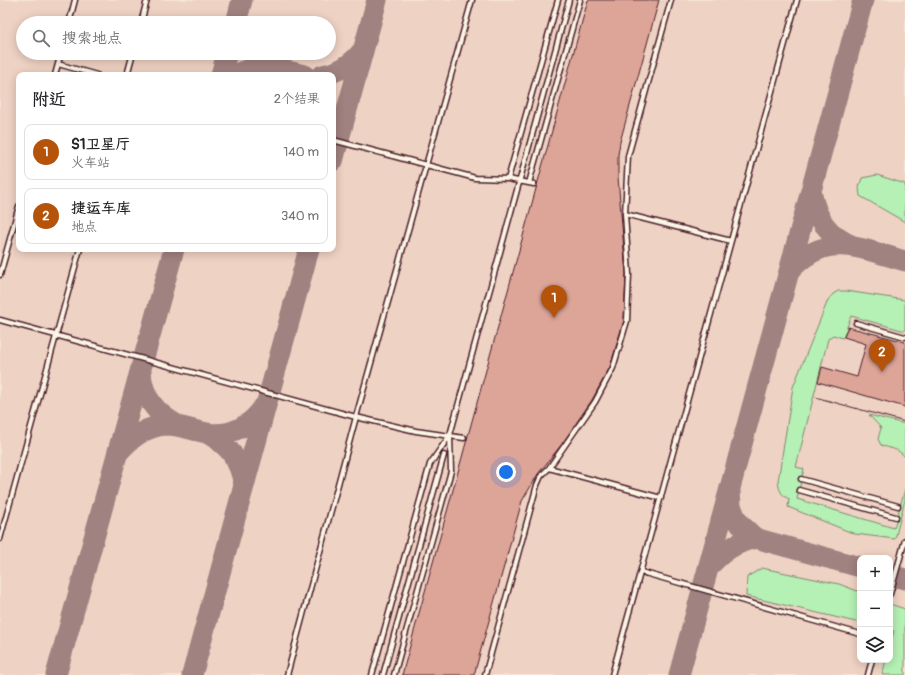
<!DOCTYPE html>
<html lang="zh">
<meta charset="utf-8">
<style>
:root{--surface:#fff;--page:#f6f6f6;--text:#202124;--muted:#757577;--line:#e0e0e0;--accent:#b45309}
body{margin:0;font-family:Pangolin,"LXGW WenKai TC",sans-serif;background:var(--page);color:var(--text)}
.controls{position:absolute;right:12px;bottom:12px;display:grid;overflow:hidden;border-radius:8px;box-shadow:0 2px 10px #0003}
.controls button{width:36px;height:36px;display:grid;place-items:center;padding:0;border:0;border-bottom:1px solid var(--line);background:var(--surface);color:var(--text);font:20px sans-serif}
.you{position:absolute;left:506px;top:472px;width:14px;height:14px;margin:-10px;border:3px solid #fff;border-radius:50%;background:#1a73e8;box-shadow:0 0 0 6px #1a73e833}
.badge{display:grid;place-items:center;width:26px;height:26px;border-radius:50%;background:var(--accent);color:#fff;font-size:13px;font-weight:700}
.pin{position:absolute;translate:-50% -33px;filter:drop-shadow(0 1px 2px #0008)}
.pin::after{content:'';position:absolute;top:21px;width:14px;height:12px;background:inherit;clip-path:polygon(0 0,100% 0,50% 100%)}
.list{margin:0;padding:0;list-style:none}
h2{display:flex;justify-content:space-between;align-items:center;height:52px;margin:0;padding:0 16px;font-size:17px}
h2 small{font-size:13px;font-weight:400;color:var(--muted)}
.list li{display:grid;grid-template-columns:26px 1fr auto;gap:12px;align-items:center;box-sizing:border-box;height:56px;margin:0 8px 8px;padding:0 8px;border:1px solid var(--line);border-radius:8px}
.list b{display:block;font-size:15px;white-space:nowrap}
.list p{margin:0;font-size:13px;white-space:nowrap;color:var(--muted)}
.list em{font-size:13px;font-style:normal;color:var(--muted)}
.icon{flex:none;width:22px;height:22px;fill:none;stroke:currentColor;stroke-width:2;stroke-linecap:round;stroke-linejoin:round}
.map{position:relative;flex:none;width:905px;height:675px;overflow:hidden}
.search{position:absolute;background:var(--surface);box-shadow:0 2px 10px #0003;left:16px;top:16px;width:320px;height:44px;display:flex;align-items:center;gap:10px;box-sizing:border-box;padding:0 14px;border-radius:22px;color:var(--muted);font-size:15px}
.panel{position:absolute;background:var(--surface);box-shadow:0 2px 10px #0003;left:16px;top:72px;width:320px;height:180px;border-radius:8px}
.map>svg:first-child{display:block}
.built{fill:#eed2c3;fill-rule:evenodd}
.green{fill:#b5f0b4;stroke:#808870}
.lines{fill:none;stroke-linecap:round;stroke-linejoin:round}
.taxiway{stroke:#a08280;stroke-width:21}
.building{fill:#dda498;stroke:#4a1f2b}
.lane-casing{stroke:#4a1f2b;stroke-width:7}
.lane{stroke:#fcf5e5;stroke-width:4}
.tram{stroke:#4a1f2b;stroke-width:1}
</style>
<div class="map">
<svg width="905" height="675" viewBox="0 0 905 675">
<rect width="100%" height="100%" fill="#f6e5d6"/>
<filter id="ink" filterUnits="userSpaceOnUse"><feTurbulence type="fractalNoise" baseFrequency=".025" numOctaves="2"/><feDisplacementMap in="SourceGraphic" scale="8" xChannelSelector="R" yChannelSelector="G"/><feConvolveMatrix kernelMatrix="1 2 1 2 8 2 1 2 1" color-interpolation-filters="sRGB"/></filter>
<g filter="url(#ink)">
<path class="built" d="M0 0H905V675H0ZM23 23H329V53H23ZM19 75H333V249H19ZM860 558H890V660H860Z"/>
<path class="green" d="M877 175 905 184V222L860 196 859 187 862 178Z
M838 291H846L905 300V331L851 316 843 338 833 335 828 339 796 467 804 469 797 499 894 528 905 489V500L895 539 855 534 788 507 789 499C781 495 779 490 778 481L793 387 828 300 833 294Z
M869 415 905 424V457C898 448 890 449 881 445L878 439 881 428Z
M762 568 839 584 860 592V623L746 596 747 577Z
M890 604 905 609V675H882L886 660H890V646L894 631 890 630Z"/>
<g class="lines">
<path class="taxiway" d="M236 23 242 0
M221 75 227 53
M235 75C259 61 281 70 305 75
M322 75C340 72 352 64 363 50
M333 161 377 0
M811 191C816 218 827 235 853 246
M789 272C825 230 859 248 905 261
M141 371C142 397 156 414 179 426
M207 433C230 446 239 459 244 485
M118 453C131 437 146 426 167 425 181 425 193 431 207 433 231 437 252 425 264 406
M730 491 731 506 735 516 740 524 755 538 860 567
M708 568C721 552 735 543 755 538
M890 575 905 579
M56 675 174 249
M192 675 309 249
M679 675 863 0"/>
</g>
<path class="building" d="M588 0H659L620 142 618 155V177L626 274 624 320 610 367 592 400 562 444 538 474 522 501 474 675H402Z
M848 327 905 342V407L818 382 822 367 857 377 866 344 844 337Z"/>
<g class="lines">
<defs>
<path id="lane" d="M69 23 75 0
M141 23 147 0
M58 64 97 75
M55 75 61 53
M127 75 133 53
M333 140 475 178 508 179 534 184
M508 179 558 0
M529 183 580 0
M625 214 731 241
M0 275 19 206
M0 320 356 417 416 431 464 438
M856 323 905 337
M549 468 661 498
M801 479 898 506
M799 490 896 517
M0 539 80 249
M641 572 860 634
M890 594 905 540
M287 675 356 417 472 0
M372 675 430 464 450 435
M383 675 444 455
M394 675 451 471 450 435 569 0
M485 675 537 485 541 476 549 468 595 402 613 368 627 321 629 274 625 214 628 156 671 0
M612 675 797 0
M868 675 872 660"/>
</defs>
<use href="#lane" class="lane-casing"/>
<use href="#lane" class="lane"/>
<path class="tram" d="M815 397 905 422"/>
</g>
</g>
</svg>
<div class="controls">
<button>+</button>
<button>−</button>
<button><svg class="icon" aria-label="layers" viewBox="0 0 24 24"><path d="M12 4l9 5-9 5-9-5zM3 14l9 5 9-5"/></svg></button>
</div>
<div class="you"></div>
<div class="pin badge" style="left:554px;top:318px">1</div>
<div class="pin badge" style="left:882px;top:372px">2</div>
<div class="search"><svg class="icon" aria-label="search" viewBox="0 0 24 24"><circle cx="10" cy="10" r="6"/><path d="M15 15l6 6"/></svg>搜索地点</div>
<section class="panel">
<h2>附近<small>2个结果</small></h2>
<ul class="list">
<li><span class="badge">1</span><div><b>S1卫星厅</b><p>火车站</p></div><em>140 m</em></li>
<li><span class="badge">2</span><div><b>捷运车库</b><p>地点</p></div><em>340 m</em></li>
</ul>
</section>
</div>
